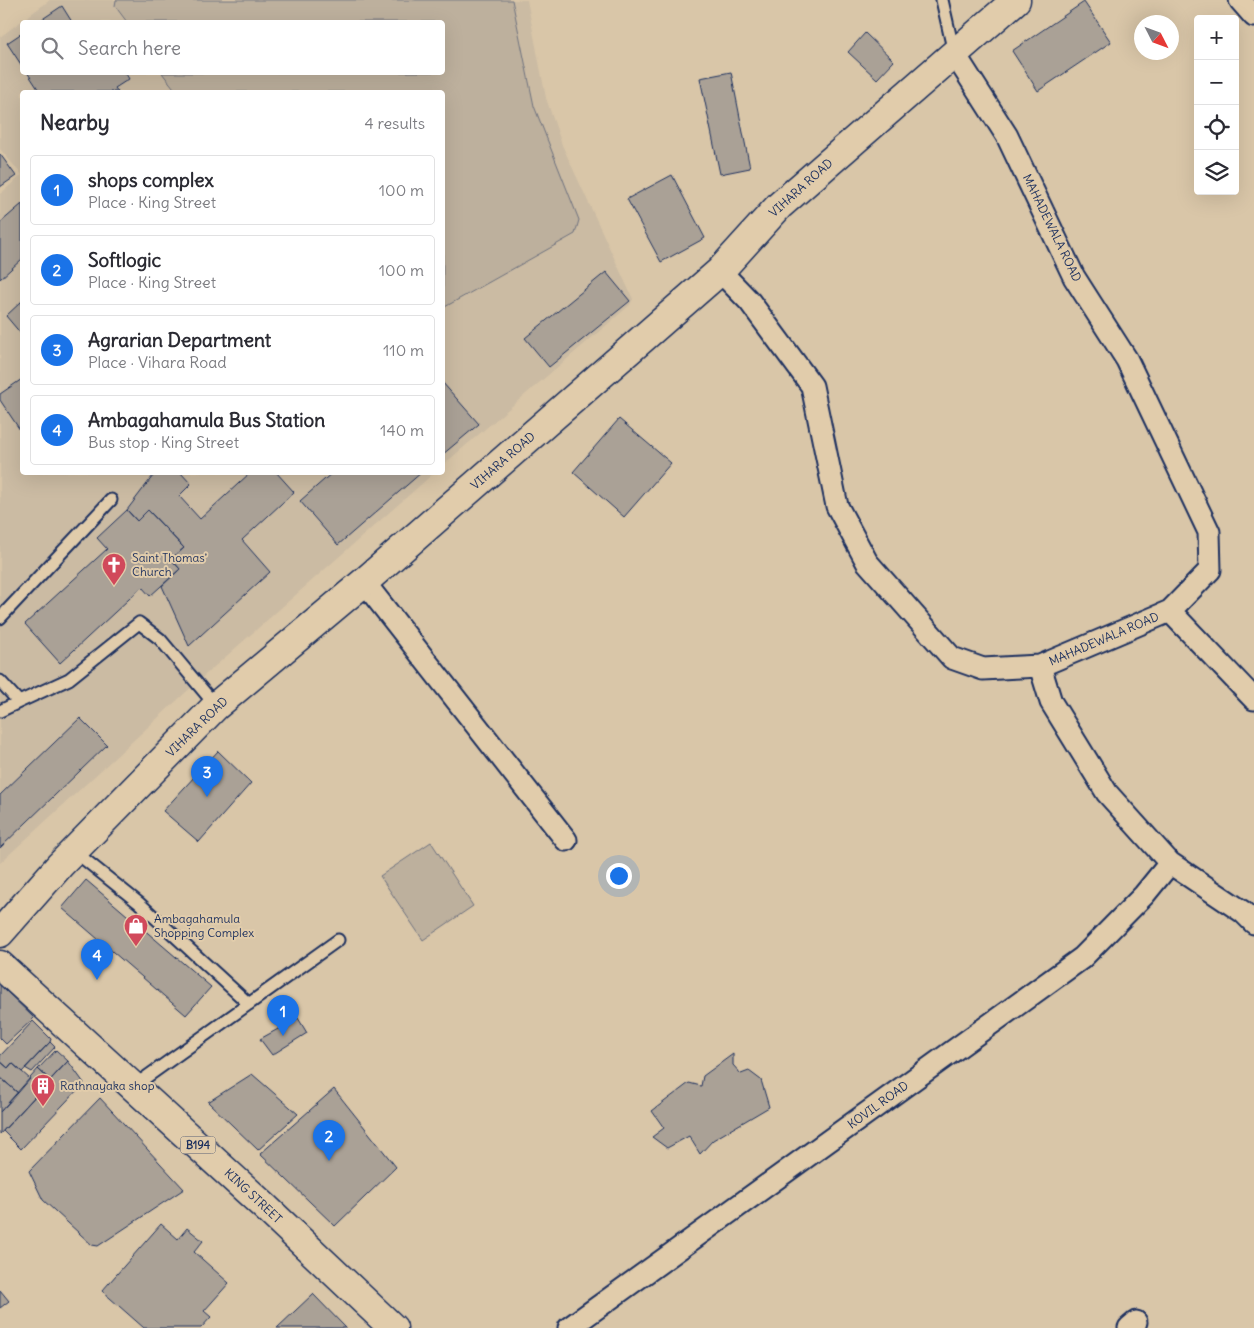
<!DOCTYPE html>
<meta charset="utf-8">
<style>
:root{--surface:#fff;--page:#f2f2f3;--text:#2b2b33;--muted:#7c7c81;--line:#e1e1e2;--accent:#1a73e8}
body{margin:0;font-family:Delius,sans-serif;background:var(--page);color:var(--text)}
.controls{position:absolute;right:15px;top:15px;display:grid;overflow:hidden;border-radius:5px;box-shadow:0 5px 20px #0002}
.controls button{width:45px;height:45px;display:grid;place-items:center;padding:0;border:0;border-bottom:1px solid var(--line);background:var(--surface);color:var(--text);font:25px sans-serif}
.compass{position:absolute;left:1134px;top:15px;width:45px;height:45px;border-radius:50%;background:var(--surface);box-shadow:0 5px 20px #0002;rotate:132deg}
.you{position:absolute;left:618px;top:875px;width:18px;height:18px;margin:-12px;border:4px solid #fff;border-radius:50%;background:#1a73e8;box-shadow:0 0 0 8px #1a73e833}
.badge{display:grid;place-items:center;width:32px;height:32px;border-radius:50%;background:var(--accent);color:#fff;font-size:16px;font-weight:700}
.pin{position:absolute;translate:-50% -41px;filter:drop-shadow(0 1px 2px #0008)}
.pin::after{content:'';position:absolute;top:26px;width:18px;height:15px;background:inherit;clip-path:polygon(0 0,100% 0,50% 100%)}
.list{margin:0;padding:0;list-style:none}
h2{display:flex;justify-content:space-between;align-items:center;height:65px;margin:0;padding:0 20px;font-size:21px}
h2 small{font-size:16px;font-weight:400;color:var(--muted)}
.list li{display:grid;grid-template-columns:32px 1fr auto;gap:15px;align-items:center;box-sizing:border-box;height:70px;margin:0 10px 10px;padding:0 10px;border:1px solid var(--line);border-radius:5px}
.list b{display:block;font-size:19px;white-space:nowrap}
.list p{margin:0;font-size:16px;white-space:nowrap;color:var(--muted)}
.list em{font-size:16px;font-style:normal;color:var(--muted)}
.icon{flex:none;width:28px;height:28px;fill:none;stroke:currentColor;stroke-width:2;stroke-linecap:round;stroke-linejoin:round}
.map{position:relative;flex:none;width:1254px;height:1328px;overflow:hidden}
.search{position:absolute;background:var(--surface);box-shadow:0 5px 20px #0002;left:20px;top:20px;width:425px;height:55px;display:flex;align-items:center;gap:12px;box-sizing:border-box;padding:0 18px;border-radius:5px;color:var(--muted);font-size:19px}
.panel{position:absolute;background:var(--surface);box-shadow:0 5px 20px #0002;left:20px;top:90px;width:425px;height:385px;border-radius:5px}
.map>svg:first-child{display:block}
.built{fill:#cbbba3}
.green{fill:#bdb09d;stroke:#6c707e}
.building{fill:#aaa196;stroke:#1b2f5e}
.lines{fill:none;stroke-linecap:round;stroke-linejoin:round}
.lane-casing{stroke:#1b2f5e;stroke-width:15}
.street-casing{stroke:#1b2f5e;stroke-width:25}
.secondary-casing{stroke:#1b2f5e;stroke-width:31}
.primary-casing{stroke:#1b2f5e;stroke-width:31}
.lane{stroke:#e1ccab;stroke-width:11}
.street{stroke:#e1ccab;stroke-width:21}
.secondary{stroke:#e1ccab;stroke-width:28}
.primary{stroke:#e1ccab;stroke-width:28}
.labels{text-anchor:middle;stroke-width:4;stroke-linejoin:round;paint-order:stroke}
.shield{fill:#e1ccab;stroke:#565e75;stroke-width:1}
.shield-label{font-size:11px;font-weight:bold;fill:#1b2f5e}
.street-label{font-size:12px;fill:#1b2f5e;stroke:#e1ccab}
.poi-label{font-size:12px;fill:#1b2f5e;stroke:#e1ccab;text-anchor:start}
</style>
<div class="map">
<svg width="1254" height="1328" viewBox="0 0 1254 1328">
<rect width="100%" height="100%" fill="#d9c6a8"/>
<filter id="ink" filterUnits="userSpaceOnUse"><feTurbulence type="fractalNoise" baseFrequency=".02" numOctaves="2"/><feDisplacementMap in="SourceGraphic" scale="10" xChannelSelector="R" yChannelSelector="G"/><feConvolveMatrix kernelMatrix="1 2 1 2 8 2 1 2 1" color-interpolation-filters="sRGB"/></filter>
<g filter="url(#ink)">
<path class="built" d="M50 0H116L115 6 127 22H22V72L162 73 177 92H22V472L434 473 197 682 0 863V194L22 175 0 149V37Z
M512 0H527L546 98 562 145 633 299 630 305 443 465V308L575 234 534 106Z"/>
<path class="green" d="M116 0H512L534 106 579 220 575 234 443 308 442 92H177L162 73 442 72V22H127L115 6Z
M431 842 473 906 423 940 380 876Z"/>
<path class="building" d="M1084 2 1111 42 1038 91 1012 51Z
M62 6 72 22H38Z
M22 33V66L7 43Z
M865 33 894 61 877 79 848 52Z
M27 72H125L129 79 115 88 118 92H40Z
M731 72 750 168 720 174 700 78Z
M0 154 16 176 0 187Z
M672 175 705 238 661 262 627 199Z
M22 204V259L0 279V223Z
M606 272 630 301 549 367 525 338Z
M22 301V335L6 316Z
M22 379V433L0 400V394Z
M442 382 479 424 442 455Z
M619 419 671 463 624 517 573 472Z
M156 472H180L191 484 179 496 200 519 251 472H276L294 492 242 540 270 572 189 646 162 586 180 569 171 559 184 548 148 510 137 521 127 510Z
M333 472H422L338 545 300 501Z
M127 510 137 521 148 510 184 548 171 559 180 569 150 596 142 587 60 663 25 624 107 549 97 538Z
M80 718 107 745 0 848V795Z
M218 751 251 783 199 842 163 811Z
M86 880 211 987 186 1015 62 908Z
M0 985 34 1018 6 1044 0 1038Z
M298 1018 307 1033 272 1055 260 1039Z
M33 1021 51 1039 50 1042 22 1072 12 1063 8 1068 0 1061V1056Z
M50 1042 55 1047 32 1072 25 1068Z
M56 1050 68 1061 50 1080 38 1069Z
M733 1054V1065L741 1074 749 1071 761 1080 769 1107 713 1140 700 1154 689 1136 667 1148 652 1137 664 1128 652 1111 689 1083 701 1086 703 1076Z
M0 1061 8 1068 12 1063 30 1079 18 1093 0 1077Z
M68 1061 84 1083 21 1149 3 1131Z
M38 1069 50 1080 0 1134V1112Z
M252 1074 298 1114 258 1150 208 1102Z
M2 1079 18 1093 0 1112V1081Z
M334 1089 396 1167 335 1226 260 1154Z
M100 1098 184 1189 98 1246 92 1245 43 1200 29 1171Z
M161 1224 178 1239 187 1228 203 1241 194 1252 229 1283 204 1311 211 1317 201 1328H144L102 1291Z
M0 1290 9 1301 0 1308Z
M313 1294 346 1328H277Z"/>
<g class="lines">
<defs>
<path id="lane" d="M942 0 954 53
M0 618 111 500
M0 681 19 702 69 679 139 623 160 639 216 706
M0 711 19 702
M74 851 139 903 249 1004
M134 1086 338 940"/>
<path id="street" d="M1240 0 1254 16
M720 271 750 302 812 386 837 506 867 562 952 658 983 669 1040 666 1170 611 1210 570 1209 532 1127 360 1074 277 1007 136 954 53
M364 582 566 840
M1170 611 1254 699
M1040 666 1051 702 1107 793 1170 863 1243 912 1254 923
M569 1328 1082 958 1144 895 1170 863
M1129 1328 1136 1322"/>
<path id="secondary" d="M0 933 60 865 216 706 364 582 720 271 779 206 1016 0"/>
<path id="primary" d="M0 965 264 1206 393 1328"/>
</defs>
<use href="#lane" class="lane-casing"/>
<use href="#street" class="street-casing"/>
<use href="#secondary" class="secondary-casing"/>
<use href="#primary" class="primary-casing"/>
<use href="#lane" class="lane"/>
<use href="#street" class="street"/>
<use href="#secondary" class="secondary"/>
<use href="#primary" class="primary"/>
</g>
</g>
<defs>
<symbol id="church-pin" viewBox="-11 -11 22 30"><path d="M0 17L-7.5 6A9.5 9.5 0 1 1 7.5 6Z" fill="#d1495b" stroke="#e1ccab"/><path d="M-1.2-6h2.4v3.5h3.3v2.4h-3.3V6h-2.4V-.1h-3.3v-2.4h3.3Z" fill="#fff"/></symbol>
<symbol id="shop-pin" viewBox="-11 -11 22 30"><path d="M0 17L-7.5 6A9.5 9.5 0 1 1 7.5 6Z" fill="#d1495b" stroke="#e1ccab"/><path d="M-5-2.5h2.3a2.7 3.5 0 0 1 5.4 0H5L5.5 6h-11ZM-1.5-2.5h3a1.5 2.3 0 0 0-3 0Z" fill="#fff"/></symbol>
<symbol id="building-pin" viewBox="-11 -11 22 30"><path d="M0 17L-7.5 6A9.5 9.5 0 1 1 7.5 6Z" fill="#d1495b" stroke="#e1ccab"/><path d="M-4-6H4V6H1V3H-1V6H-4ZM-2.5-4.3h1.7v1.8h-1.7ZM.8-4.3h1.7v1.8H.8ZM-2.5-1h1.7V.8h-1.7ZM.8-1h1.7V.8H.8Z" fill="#fff"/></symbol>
</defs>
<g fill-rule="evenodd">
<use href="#church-pin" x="100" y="551" width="28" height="38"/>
<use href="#shop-pin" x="122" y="912" width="28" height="38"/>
<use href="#building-pin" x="29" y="1072" width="28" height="38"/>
</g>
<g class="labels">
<rect class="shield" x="180.5" y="1136.5" width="35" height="17" rx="4"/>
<g class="shield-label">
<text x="198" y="1149">B194</text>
</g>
<g class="street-label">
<text transform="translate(801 188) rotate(-42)" y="4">VIHARA ROAD</text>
<text transform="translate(1052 228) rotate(64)" y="4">MAHADEWALA ROAD</text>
<text transform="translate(503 461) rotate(-41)" y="4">VIHARA ROAD</text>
<text transform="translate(1104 639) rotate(-23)" y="4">MAHADEWALA ROAD</text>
<text transform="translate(197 727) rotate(-44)" y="4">VIHARA ROAD</text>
<text transform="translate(878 1105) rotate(-36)" y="4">KOVIL ROAD</text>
<text transform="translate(253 1196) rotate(43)" y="4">KING STREET</text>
</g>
<g class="poi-label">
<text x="132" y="562">Saint Thomas'<tspan x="132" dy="14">Church</tspan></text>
<text x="154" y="923">Ambagahamula<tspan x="154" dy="14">Shopping Complex</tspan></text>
<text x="60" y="1090">Rathnayaka shop</text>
</g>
</g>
</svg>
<div class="controls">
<button>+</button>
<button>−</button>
<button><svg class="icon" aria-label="locate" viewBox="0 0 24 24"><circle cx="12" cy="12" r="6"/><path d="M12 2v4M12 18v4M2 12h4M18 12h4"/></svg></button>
<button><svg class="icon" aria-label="layers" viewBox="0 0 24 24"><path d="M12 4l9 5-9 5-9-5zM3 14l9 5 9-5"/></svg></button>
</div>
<svg class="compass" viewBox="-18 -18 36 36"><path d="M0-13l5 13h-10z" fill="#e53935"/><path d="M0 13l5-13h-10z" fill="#7c7c81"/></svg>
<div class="you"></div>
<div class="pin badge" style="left:283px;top:1036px">1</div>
<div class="pin badge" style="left:329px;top:1161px">2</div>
<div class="pin badge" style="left:207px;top:797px">3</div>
<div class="pin badge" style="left:97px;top:980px">4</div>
<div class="search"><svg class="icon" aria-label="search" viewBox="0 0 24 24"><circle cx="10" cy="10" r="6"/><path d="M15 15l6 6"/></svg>Search here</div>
<section class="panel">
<h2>Nearby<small>4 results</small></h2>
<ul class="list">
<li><span class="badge">1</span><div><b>shops complex</b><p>Place · King Street</p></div><em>100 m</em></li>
<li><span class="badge">2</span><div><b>Softlogic</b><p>Place · King Street</p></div><em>100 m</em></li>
<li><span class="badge">3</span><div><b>Agrarian Department</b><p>Place · Vihara Road</p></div><em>110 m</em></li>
<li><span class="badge">4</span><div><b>Ambagahamula Bus Station</b><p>Bus stop · King Street</p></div><em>140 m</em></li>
</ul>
</section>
</div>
